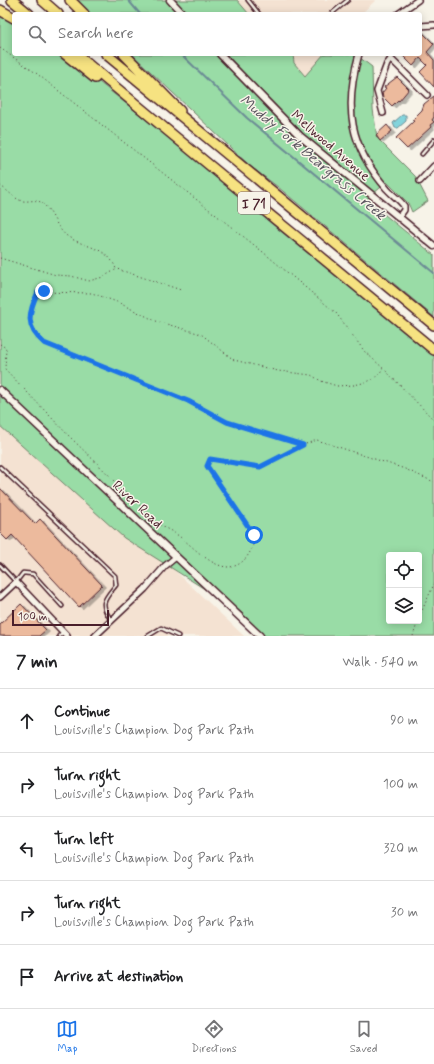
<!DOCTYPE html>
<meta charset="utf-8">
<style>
:root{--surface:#fff;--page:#f2f2f2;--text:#202124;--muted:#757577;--line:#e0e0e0;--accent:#1a73e8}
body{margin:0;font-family:Mynerve,sans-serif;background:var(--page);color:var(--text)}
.controls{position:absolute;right:12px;bottom:12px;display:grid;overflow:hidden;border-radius:4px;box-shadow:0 2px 10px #0003}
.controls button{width:36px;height:36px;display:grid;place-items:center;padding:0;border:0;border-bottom:1px solid var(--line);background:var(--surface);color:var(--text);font:20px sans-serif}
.scale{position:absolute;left:12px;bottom:10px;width:97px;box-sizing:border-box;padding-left:4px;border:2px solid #4a1f2b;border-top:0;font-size:11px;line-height:14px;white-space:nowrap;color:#4a1f2b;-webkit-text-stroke:3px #f7f3e8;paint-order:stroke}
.stop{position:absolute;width:12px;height:12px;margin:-9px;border:3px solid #1a73e8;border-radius:50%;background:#fff}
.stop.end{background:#1a73e8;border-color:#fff;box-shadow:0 1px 4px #0008}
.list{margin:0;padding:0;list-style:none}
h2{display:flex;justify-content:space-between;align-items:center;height:52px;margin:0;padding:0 16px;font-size:17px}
h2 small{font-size:13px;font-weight:400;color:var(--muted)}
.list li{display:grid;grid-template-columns:26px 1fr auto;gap:12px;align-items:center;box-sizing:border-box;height:64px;padding:0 16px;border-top:1px solid var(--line)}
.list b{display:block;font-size:15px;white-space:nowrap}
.list p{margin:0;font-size:13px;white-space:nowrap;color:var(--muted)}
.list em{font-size:13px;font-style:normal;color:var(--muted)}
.icon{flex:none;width:22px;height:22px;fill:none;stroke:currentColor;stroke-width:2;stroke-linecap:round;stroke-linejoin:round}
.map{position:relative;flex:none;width:434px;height:636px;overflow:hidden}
.search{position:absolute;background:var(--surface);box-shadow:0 2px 10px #0003;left:12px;right:12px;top:12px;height:44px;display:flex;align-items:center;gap:10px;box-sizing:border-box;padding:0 14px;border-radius:4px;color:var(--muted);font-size:15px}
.sheet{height:372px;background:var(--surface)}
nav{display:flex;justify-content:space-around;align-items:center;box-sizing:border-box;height:56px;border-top:1px solid var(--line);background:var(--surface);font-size:11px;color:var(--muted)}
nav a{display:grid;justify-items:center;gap:2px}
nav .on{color:var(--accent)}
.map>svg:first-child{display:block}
.built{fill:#f4e2d2}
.green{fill:#99dca6;stroke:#727e68;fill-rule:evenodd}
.water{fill:#83d4dc;stroke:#6c8c95}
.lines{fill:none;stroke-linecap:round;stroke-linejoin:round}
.stream{stroke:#6c8c95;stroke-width:2}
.building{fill:#ecba9d;stroke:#4a1f2b;filter:url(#shadow)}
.service-casing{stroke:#4a1f2b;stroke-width:5.5}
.minor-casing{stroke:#4a1f2b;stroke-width:8}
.tertiary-casing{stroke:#4a1f2b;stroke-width:9}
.motorway-casing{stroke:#4a1f2b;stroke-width:12}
.path{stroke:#4a1f2b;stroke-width:1;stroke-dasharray:1 3;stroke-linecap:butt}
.service{stroke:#f7f3e8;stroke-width:2.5}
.minor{stroke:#f7f3e8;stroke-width:5}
.tertiary{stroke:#f7f3e8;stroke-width:6}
.motorway{stroke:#f6e281;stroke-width:9}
.route{stroke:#1a73e8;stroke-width:5}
.labels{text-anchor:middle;stroke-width:3;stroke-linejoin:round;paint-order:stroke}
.shield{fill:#f7f3e8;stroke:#7e5f64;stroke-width:1}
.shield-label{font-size:13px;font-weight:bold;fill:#4a1f2b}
.street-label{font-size:14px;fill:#4a1f2b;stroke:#f7f3e8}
.water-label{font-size:15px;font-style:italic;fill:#5b5560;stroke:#f7f3e8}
</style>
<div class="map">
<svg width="434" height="636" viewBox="0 0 434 636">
<defs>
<filter id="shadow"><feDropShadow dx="3.5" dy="2" stdDeviation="0" flood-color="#0004"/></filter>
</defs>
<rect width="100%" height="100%" fill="#f7f3e8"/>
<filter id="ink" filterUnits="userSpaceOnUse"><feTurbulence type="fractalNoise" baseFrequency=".025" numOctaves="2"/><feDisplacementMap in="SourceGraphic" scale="8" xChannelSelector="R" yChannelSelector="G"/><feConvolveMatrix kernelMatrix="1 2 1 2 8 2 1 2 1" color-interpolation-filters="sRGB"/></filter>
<g filter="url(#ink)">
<path class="built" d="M237 0H376L361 14H249Z
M293 54H324L305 77 294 63Z
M0 405 244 636H0Z"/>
<path class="green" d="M75 0H237L249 14H90Z
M0 14 14 24V54H59L99 82 434 350V636H265L241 612 124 538 0 426ZM389 555H419V621H389Z
M132 54H293L294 63 305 76 324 54H355L372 67 373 109 377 138 415 176 428 201 412 212 408 203 387 182 373 194 368 201 434 255V317L278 187 251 167Z"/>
<path class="water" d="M402 115H406V121L398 128H395L393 123Z"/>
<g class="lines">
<path class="stream" d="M128 0 140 14
M181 54 247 118 434 273"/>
</g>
<path class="building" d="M420 30 434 44 427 52 434 60V87L420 72 427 65 420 58 413 66 401 54H420Z
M397 77 409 89 399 101 398 100 392 106 383 97 382 93 386 88 384 87Z
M434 96V117L432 120 434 122 430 125 431 127 407 149 396 138 414 121 412 120 422 110 424 104Z
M387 125 392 131 380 141 376 135Z
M0 488 35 524 40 519 102 585 79 607 12 535 7 540 0 533Z
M21 604 46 630 39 636H0V624Z"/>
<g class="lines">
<defs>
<path id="service" d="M248 0 259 14
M331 14 348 0
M422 154 434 140
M0 467 115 576 116 585C104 600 99 603 111 620
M0 565 16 582 23 573 33 574 62 606
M59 636 63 632
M148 636 161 628 178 636"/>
<path id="minor" d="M398 14 418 0
M420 26 434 25
M359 54C344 107 349 146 387 189 392 195 399 199 404 206V210L398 218
M390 54 391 59 427 95
M383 113 377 91 387 64 391 59
M420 181 434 166
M0 597 16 582 67 636
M95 636 145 589 165 566 176 557"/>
<path id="tertiary" d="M170 0 183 14
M220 54 300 136 434 246
M0 390 260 636"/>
<path id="motorway" d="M12 0 29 14
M42 0 58 14
M70 0 84 14
M0 10 14 18
M65 54 95 78
M76 54C194 154 315 251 434 350
M106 54 434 325
M124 54 180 111"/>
</defs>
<use href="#service" class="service-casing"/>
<use href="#minor" class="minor-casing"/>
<use href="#tertiary" class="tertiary-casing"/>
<use href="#motorway" class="motorway-casing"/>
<path class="path" d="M0 48 36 73 263 252 336 313 365 352 383 368 378 376 367 382 354 385 337 386 321 381 311 375 278 371 234 360 201 334 156 321 117 302 92 293 38 292C28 313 25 327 44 343L188 401 227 422 303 445
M0 186C8 190 15 200 23 201 30 202 37 198 43 204 53 212 56 228 67 236 84 248 108 246 116 269
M0 258 56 275 71 276 89 281 103 277 117 269 181 290
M0 344 6 348 5 369 69 436 161 526C167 529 174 532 180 537 197 549 224 583 246 558 252 550 254 545 254 535L207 466 210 459 260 467 303 445 317 440 405 469 434 482
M383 368 434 420
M419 617 434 584
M413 636 418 621"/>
<use href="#service" class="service"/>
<use href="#minor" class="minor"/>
<use href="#tertiary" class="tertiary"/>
<use href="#motorway" class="motorway"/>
</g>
</g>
<g class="lines" filter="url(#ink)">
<path class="route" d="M44 291 38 292C28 313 25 327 44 343L188 401 227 422 303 445 260 467 210 459 207 466 254 535"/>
</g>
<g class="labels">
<rect class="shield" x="238" y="192" width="32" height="22" rx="3"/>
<g class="shield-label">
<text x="254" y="208">I 71</text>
</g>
<g class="street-label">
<text transform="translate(331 145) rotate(41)" y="5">Mellwood Avenue</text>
<text transform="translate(138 504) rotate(43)" y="5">River Road</text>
</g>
<g class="water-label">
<text transform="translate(313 157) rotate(40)" y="5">Muddy Fork Beargrass Creek</text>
</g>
</g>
</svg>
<div class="controls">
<button><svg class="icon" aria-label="locate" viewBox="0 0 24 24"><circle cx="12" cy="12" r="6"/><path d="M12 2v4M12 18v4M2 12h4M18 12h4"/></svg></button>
<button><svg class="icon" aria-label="layers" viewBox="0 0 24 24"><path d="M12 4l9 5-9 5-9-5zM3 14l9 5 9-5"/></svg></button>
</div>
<div class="scale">100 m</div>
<div class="stop" style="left:254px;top:535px"></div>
<div class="stop end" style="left:44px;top:291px"></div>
<div class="search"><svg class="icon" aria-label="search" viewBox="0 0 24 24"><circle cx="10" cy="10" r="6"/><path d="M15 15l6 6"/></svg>Search here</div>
</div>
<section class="sheet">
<h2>7 min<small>Walk · 540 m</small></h2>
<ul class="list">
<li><svg class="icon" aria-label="ahead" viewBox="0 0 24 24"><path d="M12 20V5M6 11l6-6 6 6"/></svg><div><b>Continue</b><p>Louisville's Champion Dog Park Path</p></div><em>90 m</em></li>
<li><svg class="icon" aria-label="right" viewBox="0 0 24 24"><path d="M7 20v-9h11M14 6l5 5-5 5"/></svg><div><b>Turn right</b><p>Louisville's Champion Dog Park Path</p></div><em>100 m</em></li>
<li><svg class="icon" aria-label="left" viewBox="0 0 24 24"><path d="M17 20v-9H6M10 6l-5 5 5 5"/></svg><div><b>Turn left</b><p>Louisville's Champion Dog Park Path</p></div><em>320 m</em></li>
<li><svg class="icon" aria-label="right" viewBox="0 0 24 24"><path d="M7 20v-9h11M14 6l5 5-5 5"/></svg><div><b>Turn right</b><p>Louisville's Champion Dog Park Path</p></div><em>30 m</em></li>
<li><svg class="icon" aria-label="arrive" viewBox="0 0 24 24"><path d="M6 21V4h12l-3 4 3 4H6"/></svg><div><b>Arrive at destination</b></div></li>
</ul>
</section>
<nav>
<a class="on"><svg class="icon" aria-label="map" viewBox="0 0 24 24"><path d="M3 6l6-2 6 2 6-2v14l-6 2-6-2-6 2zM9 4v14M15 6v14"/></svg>Map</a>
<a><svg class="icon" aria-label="directions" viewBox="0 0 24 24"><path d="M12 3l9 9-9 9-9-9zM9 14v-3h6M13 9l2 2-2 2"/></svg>Directions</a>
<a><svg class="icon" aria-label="saved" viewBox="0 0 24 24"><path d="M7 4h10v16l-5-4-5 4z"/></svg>Saved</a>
</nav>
